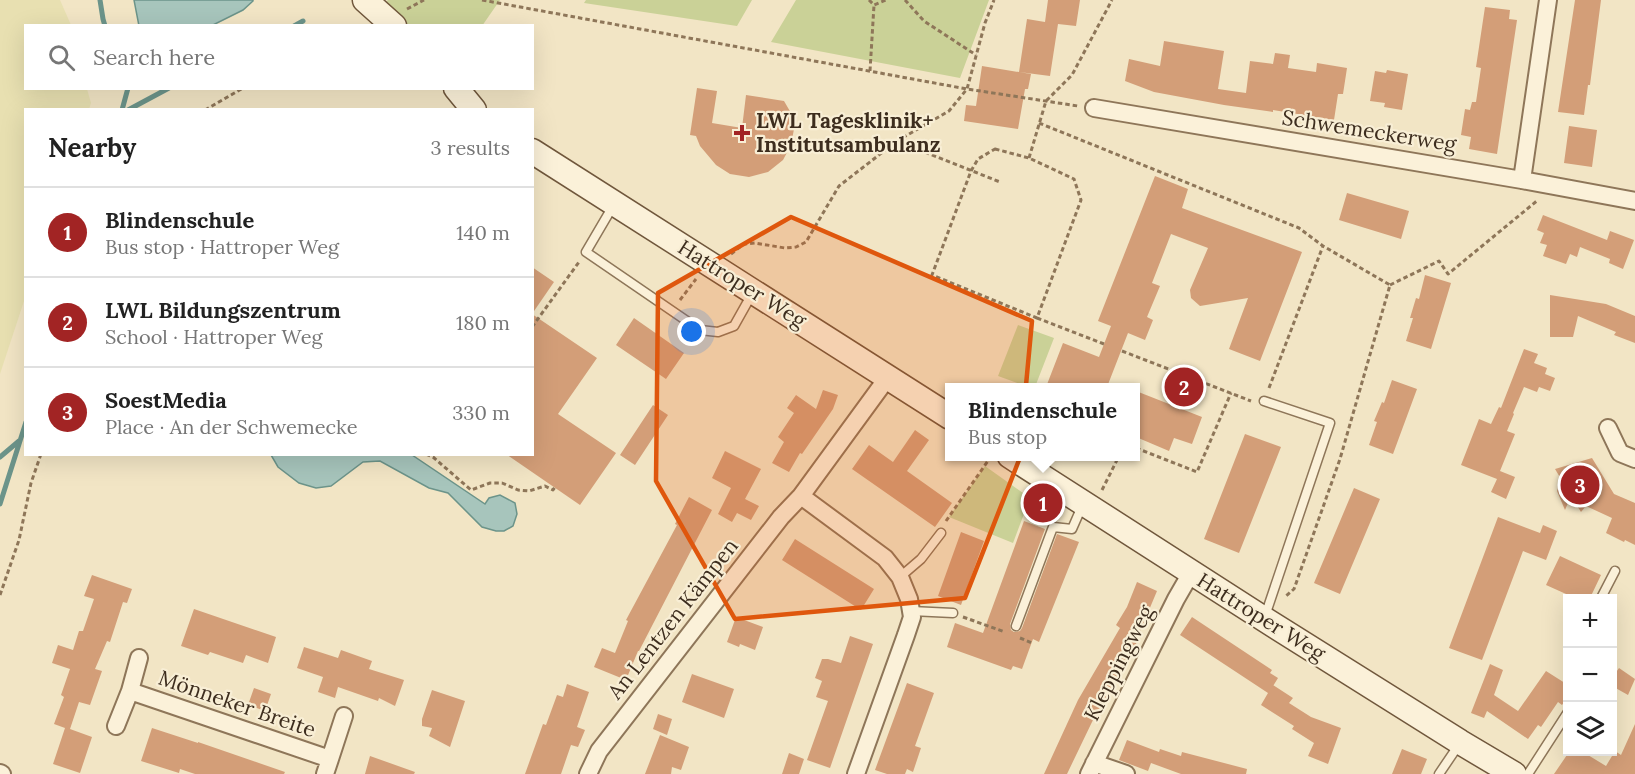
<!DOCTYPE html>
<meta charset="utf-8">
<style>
:root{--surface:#fff;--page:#f2f2f2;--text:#222;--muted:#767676;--line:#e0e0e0;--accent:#a22424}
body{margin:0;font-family:Lora,serif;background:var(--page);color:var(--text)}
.controls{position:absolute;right:18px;bottom:18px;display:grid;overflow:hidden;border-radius:0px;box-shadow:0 6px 24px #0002}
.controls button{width:54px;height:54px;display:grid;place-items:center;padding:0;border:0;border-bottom:2px solid var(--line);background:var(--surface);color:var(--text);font:30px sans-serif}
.you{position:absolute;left:692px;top:332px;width:21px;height:21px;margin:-15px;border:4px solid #fff;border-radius:50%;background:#1a73e8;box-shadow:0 0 0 9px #1a73e833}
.badge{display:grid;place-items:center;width:39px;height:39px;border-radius:50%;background:var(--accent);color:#fff;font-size:20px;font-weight:700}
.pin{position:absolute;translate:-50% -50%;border:3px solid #fff;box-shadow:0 2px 6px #0006}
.popup{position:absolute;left:945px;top:383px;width:195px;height:78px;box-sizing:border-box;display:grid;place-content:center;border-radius:0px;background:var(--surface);filter:drop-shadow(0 2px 4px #0005);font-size:20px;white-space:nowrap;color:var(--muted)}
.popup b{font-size:22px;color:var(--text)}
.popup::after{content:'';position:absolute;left:50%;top:100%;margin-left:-12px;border:12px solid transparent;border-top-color:var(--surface)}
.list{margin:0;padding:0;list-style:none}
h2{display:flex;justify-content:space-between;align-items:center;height:78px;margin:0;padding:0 24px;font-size:26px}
h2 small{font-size:20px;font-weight:400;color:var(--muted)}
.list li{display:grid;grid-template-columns:39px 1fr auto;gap:18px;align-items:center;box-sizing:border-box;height:90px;padding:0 24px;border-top:2px solid var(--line)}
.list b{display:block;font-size:22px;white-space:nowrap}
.list p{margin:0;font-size:20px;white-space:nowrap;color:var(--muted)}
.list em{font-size:20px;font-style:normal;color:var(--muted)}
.icon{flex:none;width:33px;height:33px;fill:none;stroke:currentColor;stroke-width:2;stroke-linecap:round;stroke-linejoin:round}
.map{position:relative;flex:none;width:1635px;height:774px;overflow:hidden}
.search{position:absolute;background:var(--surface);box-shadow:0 6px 24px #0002;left:24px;top:24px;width:510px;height:66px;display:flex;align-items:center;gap:15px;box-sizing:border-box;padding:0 21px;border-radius:0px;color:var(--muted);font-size:22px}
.panel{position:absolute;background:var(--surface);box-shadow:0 6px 24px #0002;left:24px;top:108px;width:510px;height:348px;border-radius:0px}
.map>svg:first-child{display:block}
.farmland{fill:#e8e0b1}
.green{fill:#cad197}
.water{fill:#a7c5bc;stroke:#6c948a;stroke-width:1.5}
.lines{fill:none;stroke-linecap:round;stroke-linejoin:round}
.stream{stroke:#6c948a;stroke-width:5}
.building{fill:#d39e78}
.service-casing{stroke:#8e7659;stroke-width:11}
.minor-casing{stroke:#8e7659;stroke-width:20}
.secondary-casing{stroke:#70573c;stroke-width:27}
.path{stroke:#8e7659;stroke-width:3;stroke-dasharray:4.5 3;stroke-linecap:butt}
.service{stroke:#fbf1d9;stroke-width:8}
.minor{stroke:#fbf1d9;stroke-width:16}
.secondary{stroke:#fbf1d9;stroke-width:24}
.marked{fill:#df570d;fill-opacity:0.2;stroke:#df570d;stroke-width:4.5;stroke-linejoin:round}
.poi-dot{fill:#a22424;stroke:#f8eed5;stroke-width:2}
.labels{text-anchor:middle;stroke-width:4.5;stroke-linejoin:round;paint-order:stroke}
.poi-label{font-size:21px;font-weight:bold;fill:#3d2d1e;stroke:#f8eed5;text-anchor:start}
.street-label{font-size:21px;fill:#3d2d1e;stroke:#f8eed5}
</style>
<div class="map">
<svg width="1635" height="774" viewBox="0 0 1635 774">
<rect width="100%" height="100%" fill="#f2e5c5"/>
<path class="farmland" d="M0 0H60L71 25 26 26V88L87 89 91 103 89 109 26 110 25 298 0 374Z"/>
<path class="green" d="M388 0H500L482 26 409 25 382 5Z
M586 0H752L737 26 584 3Z
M796 0H989L960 78 771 42Z
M1018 325 1054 338 1035 387H1028L998 376Z
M985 466 1030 498 1013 543 949 517Z"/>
<path class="water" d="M134 0H253V1L243 10 213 25 139 26Z
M271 455H412L485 504 489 498 500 495 515 503 517 514 513 526 504 531H496L482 527 448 493 429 488 380 461 363 462 331 486 316 488 299 483 278 467Z"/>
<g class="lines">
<path class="stream" d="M100 0 103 19 105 26
M294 26 303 21
M122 110 128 88
M128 110 169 88
M0 457 19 441
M0 504 26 422"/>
</g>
<path class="building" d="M1048 0H1080L1076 26 1058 24 1050 76 1019 72 1027 19 1045 22Z
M1575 0H1601L1590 85H1588L1584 115 1558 112Z
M1485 7 1510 10 1509 19 1517 20 1497 154 1469 149 1471 137 1461 135 1465 109 1470 110 1472 102H1476L1481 68 1476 67Z
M1164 41 1224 51 1218 89 1246 93 1250 61 1273 64 1275 53 1290 55 1288 68 1316 72 1317 63 1347 68 1343 94H1338L1334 120 1273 110V112L1224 105 1154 92 1125 81 1129 59 1160 66Z
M982 66 1031 74 1028 89H1025L1018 129 964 121 966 105 976 106Z
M1387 70 1408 74 1402 110 1384 107 1385 103 1370 101 1375 71 1386 73Z
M697 88 717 91 712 123 742 128 746 95 784 101 791 113 794 129 791 145 783 160 768 172 749 177 730 174 716 165 700 146 696 136 690 135Z
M1569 126 1597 130 1592 167 1564 163Z
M1155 176 1188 189 1182 208 1302 252 1260 361 1229 349 1248 298 1200 306 1191 298 1190 290 1208 248 1171 234 1152 283 1160 286 1147 317 1153 320 1145 340 1128 333 1107 387H1046L1063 343 1099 357 1111 326 1098 321Z
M1347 193 1409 211 1401 239 1339 220Z
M1543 215 1607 240 1610 231 1634 240 1623 269 1609 263 1610 259 1580 247 1577 257 1570 254 1566 264 1543 256 1547 245 1540 243 1544 233 1537 230Z
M532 267 554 282 532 314Z
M1425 275 1451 283 1431 349 1406 341 1413 318H1410L1416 298 1419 299Z
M1550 295 1606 304 1635 316V343L1614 335 1616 332 1578 316 1573 337H1550Z
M532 314 597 358 558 414 616 453 580 505 506 454H532Z
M634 318 684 353 666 379 616 345Z
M1524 349 1538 354 1534 363 1547 368 1545 374 1555 378 1550 391 1539 387 1537 392 1524 387 1513 413 1514 414 1507 431 1515 434 1500 471 1515 477 1506 499 1491 492 1497 479 1461 465 1479 419 1491 424 1499 407 1501 408Z
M1392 380 1417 389 1393 454 1369 445 1377 422 1374 421 1382 402 1384 403Z
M823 390 838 395 833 409 802 454 800 453 789 472 772 463 784 442 778 437 794 413 787 408 796 395 816 409Z
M1136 391 1202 417 1192 444 1174 438 1169 451 1136 437Z
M653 405 668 415 635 465 620 455Z
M915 430 929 440 907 471 952 503 935 527 852 469 869 445 893 462Z
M1245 434 1281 447 1239 553 1204 539Z
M725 451 761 469 745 499 759 506 751 520 737 513 732 522 718 514 731 488 712 478Z
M1592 458 1614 494 1635 503V545L1625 540 1624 542 1606 533 1612 518 1586 506 1581 512 1571 496 1565 510 1557 491 1561 479 1555 469Z
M1354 488 1380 499 1340 594 1314 583Z
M689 497 712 510 639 651H638L626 680 594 667 602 648 615 653 628 621 626 620 677 525 675 524Z
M1498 517 1540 533 1543 525 1557 531 1546 560 1523 551 1482 660 1449 648Z
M1024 521 1045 529 1010 624 1011 630 1014 632 1020 631 1022 628 1057 534 1079 542 1039 642 1033 639 1022 669 1013 666 1011 670 947 647 955 623 983 633Z
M961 532 984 541 961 605 938 596Z
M795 539 874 589 861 610 782 560Z
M1560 556 1601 575 1590 598H1575L1546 585Z
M92 575 132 589 127 603 123 602 110 642 107 641 95 669 102 671 90 705 79 702 70 729 92 737 80 773 53 764 65 728 54 724 64 697 61 695 70 669 52 663 58 645 73 650 79 631H83L94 599 84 596Z
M1137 582 1157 591 1136 641 1137 642 1092 722 1067 774H1044L1078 700 1120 628 1116 625 1127 607Z
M194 609 276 637 268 663 246 655 243 663 210 652 208 655 181 646Z
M736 617 763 627 755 650 740 644 739 647 727 642Z
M1192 617 1272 670 1270 673 1278 678 1270 691 1273 685 1293 698 1289 703 1311 717 1341 728 1328 764 1308 756 1314 743 1292 729 1294 726 1261 705 1268 693 1180 635Z
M850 636 873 644 830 768 807 760 828 701 816 697 822 681 815 678 822 659H828L841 663Z
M304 647 338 658 341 650 372 661 369 669 404 680 395 706 379 698 378 701 338 687 335 698 318 692 323 677 297 668Z
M1490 664 1503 670 1494 695 1518 711 1546 671 1568 685V697L1562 705 1558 702 1541 727 1538 725 1528 739 1487 711 1484 718 1471 713Z
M1619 668 1635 679 1628 695 1612 686V678Z
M692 674 734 689 724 718 682 702Z
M907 683 934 693 915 746 921 748 913 772 907 769 905 774H887L875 770Z
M567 684 589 692 577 727 585 730 578 747 571 745 561 774H525L543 724 546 725 557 695 563 697Z
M254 688 271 694 265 711 248 705Z
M432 690 465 701 450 747 429 736 432 728 422 726V719Z
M658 714 672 719 667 735 653 729Z
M1635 724V774H1554L1569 752H1583L1606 766 1615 751 1621 755Z
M152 728 198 743V742L285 772 284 774H195L180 769 179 773 141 761Z
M660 735 689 747 681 770 672 767 671 774H645Z
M1127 740 1159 752 1160 749 1181 756 1182 752 1247 769 1246 774H1181L1151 763 1148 771 1119 760Z
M1402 749 1427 759 1421 774H1392Z
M789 753 804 759 799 774H782Z
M370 756 415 772 414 774H365Z"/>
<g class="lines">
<defs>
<path id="service" d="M613 206 586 252 700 330 718 332 734 326 752 294
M1264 401 1330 423 1265 616
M900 577 921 559 941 533
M1601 598 1615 571
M911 611 953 613
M1016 626 1053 527 1072 529 1083 504
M1439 774 1460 743
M1528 774 1568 712"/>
<path id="minor" d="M1094 108 1522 180 1635 201
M1522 180 1548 0
M1608 428 1620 453 1635 459
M801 496 885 558 900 577 909 599 912 617 906 635 856 774
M130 691 139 658
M116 726 130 691 330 759 325 774
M330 759 344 716
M1094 763 1126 774
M0 773 2 774
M588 774 599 751 781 517 801 496 888 377
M1089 774 1176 599 1191 573"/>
<path id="secondary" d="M365 0 394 26
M456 88 474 110
M532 151 950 417
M1010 456 1264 619 1460 742 1514 774"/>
</defs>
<use href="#service" class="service-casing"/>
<use href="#minor" class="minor-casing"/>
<use href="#secondary" class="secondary-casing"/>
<path class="path" d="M482 0 967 89 1078 106
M869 0 874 5 886 0
M905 0 924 21 976 55
M407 9 424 0
M870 71 874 5
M205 110 243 88
M1039 123 1299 228 1323 246 1390 285 1340 459 1294 589 1285 597
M897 141 1000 182
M995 149 1029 158 1074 179 1081 200 1037 318 932 275 971 171 978 159Z
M1029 158 1046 101 1072 75 1112 0
M731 254 744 244 755 243 785 248 796 247 806 242 839 186 897 141 949 111 967 89 985 23 994 0
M1390 285 1439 261 1448 274 1538 200
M680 300 696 279
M1037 318 1104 344
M532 327 579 262
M1122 351 1251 401
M1269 388 1323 246
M1136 448 1197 472 1231 393
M426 454 433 457 471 490 490 483H502L518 490 529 491 545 486 553 490 555 487
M1102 490 1119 456
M946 521 990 458
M0 595 19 540 31 483 41 454
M963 617 1005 632
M1020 638 1032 643"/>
<use href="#service" class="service"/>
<use href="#minor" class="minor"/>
<use href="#secondary" class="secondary"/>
</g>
<path class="marked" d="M791 217 1032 321 1019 460 965 598 735 619 656 481 658 293Z"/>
<path class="poi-dot" d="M739 124h6v6h6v6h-6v6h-6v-6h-6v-6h6z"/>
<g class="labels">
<g class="poi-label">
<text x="756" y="128">LWL Tagesklinik+<tspan x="756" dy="24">Institutsambulanz</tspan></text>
</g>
<g class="street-label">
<text transform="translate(1369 131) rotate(9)" y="7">Schwemeckerweg</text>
<text transform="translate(742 284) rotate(32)" y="7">Hattroper Weg</text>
<text transform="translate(1261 617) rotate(32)" y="7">Hattroper Weg</text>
<text transform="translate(673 619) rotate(-52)" y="7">An Lentzen Kämpen</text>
<text transform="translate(1119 663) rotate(-63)" y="7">Kleppingweg</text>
<text transform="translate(237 704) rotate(19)" y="7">Mönneker Breite</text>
</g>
</g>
</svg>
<div class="controls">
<button>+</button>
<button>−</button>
<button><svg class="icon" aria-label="layers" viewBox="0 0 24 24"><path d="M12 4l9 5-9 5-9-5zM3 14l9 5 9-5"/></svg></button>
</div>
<div class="you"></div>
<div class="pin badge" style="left:1043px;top:503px">1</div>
<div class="popup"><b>Blindenschule</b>Bus stop</div>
<div class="pin badge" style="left:1184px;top:387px">2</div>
<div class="pin badge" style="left:1580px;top:485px">3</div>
<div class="search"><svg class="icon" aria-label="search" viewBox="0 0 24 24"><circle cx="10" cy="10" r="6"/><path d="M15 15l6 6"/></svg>Search here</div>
<section class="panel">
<h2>Nearby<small>3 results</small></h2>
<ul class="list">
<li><span class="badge">1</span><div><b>Blindenschule</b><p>Bus stop · Hattroper Weg</p></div><em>140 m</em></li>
<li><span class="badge">2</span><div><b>LWL Bildungszentrum</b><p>School · Hattroper Weg</p></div><em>180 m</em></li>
<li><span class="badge">3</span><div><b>SoestMedia</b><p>Place · An der Schwemecke</p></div><em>330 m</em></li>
</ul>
</section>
</div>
